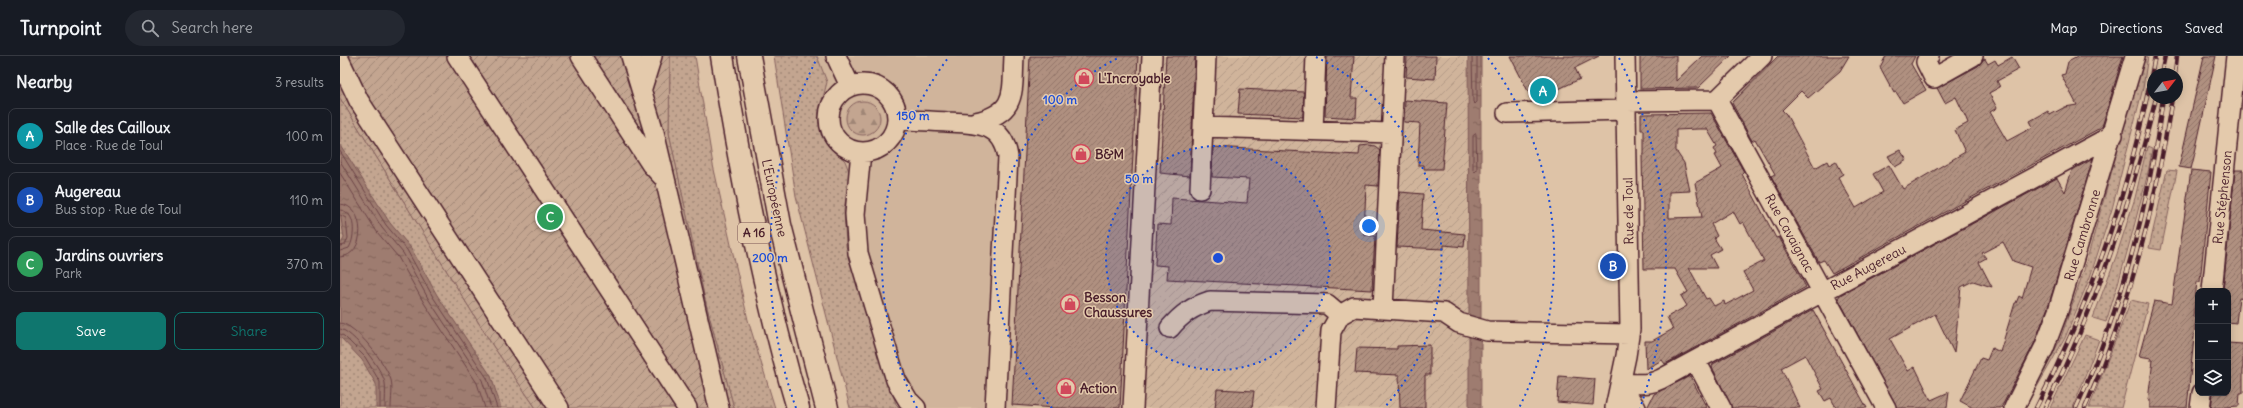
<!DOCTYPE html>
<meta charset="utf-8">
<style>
:root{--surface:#171b24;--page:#242831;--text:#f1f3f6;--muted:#9ea1a6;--line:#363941;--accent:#0f766e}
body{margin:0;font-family:Delius,sans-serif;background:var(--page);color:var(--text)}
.controls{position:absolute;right:12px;bottom:12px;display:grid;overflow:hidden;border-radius:8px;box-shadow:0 2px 10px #0003}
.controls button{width:36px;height:36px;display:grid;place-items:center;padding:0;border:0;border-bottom:1px solid var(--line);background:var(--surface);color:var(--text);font:20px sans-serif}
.compass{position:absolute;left:1807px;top:12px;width:36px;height:36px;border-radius:50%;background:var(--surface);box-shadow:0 2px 10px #0003;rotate:59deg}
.you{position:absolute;left:1029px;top:170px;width:14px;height:14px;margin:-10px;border:3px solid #fff;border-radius:50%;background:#1a73e8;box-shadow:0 0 0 6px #1a73e833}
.badge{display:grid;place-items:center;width:26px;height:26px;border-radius:50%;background:var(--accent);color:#fff;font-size:13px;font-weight:700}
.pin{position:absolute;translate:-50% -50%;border:2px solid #fff;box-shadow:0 1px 4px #0006}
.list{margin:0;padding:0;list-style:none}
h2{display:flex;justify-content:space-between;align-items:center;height:52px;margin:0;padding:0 16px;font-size:17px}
h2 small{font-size:13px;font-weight:400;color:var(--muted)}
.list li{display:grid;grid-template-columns:26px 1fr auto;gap:12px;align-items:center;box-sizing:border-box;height:56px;margin:0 8px 8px;padding:0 8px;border:1px solid var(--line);border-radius:8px}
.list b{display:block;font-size:15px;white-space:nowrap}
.list p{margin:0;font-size:13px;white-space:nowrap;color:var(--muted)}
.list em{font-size:13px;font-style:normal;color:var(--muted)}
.actions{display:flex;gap:8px;padding:12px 16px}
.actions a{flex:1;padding:9px 0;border:1px solid var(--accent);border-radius:8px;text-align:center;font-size:14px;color:var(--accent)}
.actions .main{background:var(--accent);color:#fff}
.icon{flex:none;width:22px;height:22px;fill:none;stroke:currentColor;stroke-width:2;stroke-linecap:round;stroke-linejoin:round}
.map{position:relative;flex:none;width:1903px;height:352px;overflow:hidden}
header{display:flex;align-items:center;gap:24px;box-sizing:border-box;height:56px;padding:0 20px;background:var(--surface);border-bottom:1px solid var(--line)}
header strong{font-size:19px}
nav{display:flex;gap:22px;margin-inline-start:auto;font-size:14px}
.search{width:280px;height:36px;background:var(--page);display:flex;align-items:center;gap:10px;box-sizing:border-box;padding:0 14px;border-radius:22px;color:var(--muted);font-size:15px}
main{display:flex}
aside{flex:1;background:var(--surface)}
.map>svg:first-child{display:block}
.built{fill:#d0b49b}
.industrial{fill:url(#industrial-furrows)}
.grass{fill:url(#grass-dots);stroke:#86625e}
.forest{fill:url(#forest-firs);stroke:#86625e}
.garden{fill:url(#garden-furrows);stroke:#86625e}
.water{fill:url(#water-ripples);stroke:#7c5754}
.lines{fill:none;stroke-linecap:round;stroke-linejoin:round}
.shore{stroke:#6c4447;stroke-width:1}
.building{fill:url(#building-hatch);stroke:#4a1f2b;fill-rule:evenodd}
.minor-casing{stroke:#4a1f2b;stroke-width:22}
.highway-casing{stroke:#4a1f2b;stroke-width:25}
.minor{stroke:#e4caac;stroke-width:19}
.highway{stroke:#e4caac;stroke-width:22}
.rail-casing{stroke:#4a1f2b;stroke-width:4.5}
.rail{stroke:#e4caac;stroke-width:3;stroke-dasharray:9;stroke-linecap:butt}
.ring{fill:none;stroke:#1d4ed8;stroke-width:2;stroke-dasharray:2 4}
.labels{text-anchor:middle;stroke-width:3;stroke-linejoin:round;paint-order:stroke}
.shield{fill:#e4caac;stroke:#785252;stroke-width:1}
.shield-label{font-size:12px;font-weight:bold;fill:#4a1f2b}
.poi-label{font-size:13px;font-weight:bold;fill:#4a1f2b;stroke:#e4caac;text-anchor:start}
.street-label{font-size:13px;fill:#4a1f2b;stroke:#e4caac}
.centre{fill:#1d4ed8;stroke:#e4caac;stroke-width:2}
.ring-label{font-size:12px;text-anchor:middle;font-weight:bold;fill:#1d4ed8;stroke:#e4caac;stroke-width:3;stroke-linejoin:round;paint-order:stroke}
</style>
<header>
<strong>Turnpoint</strong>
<div class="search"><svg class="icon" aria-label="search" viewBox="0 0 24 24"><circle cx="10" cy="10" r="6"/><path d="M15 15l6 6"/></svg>Search here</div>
<nav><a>Map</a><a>Directions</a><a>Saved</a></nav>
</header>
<main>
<aside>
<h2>Nearby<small>3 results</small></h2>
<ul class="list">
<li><span class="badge" style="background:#0f9aa8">A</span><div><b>Salle des Cailloux</b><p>Place · Rue de Toul</p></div><em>100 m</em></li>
<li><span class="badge" style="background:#1a4fb4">B</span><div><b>Augereau</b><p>Bus stop · Rue de Toul</p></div><em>110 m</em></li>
<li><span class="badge" style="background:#2e9e5b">C</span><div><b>Jardins ouvriers</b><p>Park</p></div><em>370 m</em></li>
</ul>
<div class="actions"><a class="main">Save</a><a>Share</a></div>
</aside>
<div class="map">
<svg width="1903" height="352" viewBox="0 0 1903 352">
<defs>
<pattern id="industrial-furrows" width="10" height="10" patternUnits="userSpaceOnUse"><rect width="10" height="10" fill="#d0b49b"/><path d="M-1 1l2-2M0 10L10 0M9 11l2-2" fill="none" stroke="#b49a86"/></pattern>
<pattern id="grass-dots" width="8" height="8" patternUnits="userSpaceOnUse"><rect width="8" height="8" fill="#c3a590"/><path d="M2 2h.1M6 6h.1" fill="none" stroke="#a08676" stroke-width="1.8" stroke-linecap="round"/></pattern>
<pattern id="forest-firs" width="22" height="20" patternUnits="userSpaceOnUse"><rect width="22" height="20" fill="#c3a590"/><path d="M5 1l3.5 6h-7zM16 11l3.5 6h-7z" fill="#a08676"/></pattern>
<pattern id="garden-furrows" width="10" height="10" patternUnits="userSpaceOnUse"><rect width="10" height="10" fill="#c3a590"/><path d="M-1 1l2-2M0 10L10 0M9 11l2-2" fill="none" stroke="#a08676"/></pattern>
<pattern id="water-ripples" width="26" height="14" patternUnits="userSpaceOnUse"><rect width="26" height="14" fill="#9e7c70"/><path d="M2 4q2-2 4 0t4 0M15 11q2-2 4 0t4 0" fill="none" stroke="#83655c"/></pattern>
<pattern id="building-hatch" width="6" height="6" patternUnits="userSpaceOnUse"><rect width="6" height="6" fill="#b09080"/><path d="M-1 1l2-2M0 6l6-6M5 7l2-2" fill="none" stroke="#917569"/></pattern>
</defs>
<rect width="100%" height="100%" fill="#dec3a7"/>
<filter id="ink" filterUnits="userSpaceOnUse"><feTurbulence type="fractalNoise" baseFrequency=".025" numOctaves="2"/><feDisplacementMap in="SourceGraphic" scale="8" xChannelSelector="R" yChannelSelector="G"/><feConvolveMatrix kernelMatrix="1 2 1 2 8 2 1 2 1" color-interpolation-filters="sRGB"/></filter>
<g filter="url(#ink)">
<path class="built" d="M454 0H819L800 352H560L556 348 506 190 504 154 509 118 462 69Z"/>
<path class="industrial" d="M819 0H1126L1129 56V352H800Z"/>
<path class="grass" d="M330 0H355L373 109 408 264 435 352H394L365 244 329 77Z
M434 0H477L487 26 481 50V79L505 105 510 118 504 154 506 190 556 348 560 352H510L456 140Z
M1804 0H1808L1803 32 1772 153 1750 221 1725 282 1685 352 1720 284 1744 214Z
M0 42 153 290 196 352H0Z
M1807 91 1812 93C1810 111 1805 129 1800 147 1790 187 1779 226 1766 266L1753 262 1777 198 1795 142Z
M1827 114 1837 115 1821 194 1809 192Z
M1791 244 1808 248 1781 352H1749Z
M1745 279 1759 284 1733 352H1710Z"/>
<path class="forest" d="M506 62a17 17 0 1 1 34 0a17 17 0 1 1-34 0Z"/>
<path class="garden" d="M0 0H330L329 77 365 244 394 352H196L153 290 0 42Z"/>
<path class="water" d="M1128 0H1141V262H1129Z
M0 88 50 167 71 192 97 239 151 320 161 352H36V328L22 304 0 281V190L4 182 0 156Z
M1129 272H1141V352H1129Z"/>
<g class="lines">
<path class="shore" d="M1132 0 1133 46 1135 48 1137 46V0
M1136 78 1137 114 1135 116 1133 114V80Z
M0 95 46 169 67 194 93 241 147 322 157 352
M0 105 42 172 63 197 89 244 142 324 151 352
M0 117 37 176 58 201 84 247 137 327 145 352
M0 148C26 149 27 200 0 201
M0 154C17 155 15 182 9 192L0 195
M0 159 6 162 8 182 5 189 0 190
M0 267C16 268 46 308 51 324 53 332 51 343 51 352
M0 273C12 274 43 314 45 327 46 335 45 344 45 352
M0 278 4 280 25 301 40 326V352"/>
</g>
<path class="building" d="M690 0H798L780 352H715L672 349Z
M826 0H855L850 120 820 117Z
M987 0H1014L1011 42H1017L1016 62 985 60Z
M1067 0H1096L1095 23 1066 21Z
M1170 0H1259L1235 12 1240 23 1193 45Z
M1300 0H1336V25L1362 0H1391L1358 32 1300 33Z
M1438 0H1509L1500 15 1468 42 1461 35 1442 54 1446 58 1475 112 1487 105 1489 109 1496 105 1503 118 1498 121 1516 152 1543 136 1533 118 1549 109 1563 133 1625 96 1615 74 1628 67 1626 62 1616 41 1605 47 1597 32 1638 10 1643 4 1645 3 1648 8 1655 4 1658 9 1672 1 1679 13 1657 25 1660 31 1649 37 1657 52 1650 56 1667 85 1693 71 1690 65 1708 55 1710 59 1725 51 1737 49 1721 19 1725 18 1728 6 1739 0H1783L1762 71 1492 217 1484 204 1479 206 1431 120 1435 118 1415 83 1412 85 1392 47Z
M1546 0H1575L1571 8 1586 34 1563 47 1556 36 1554 37 1540 11Z
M1864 0H1876L1854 101 1851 113 1839 111Z
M900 33 964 36 963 61 898 58Z
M1065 44 1107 47 1102 113H1084V109H1078L1080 67 1064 66Z
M1371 57 1404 116 1402 118 1436 182 1439 181 1466 231 1325 308 1322 304 1306 313 1305 285H1312L1333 273 1327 261 1347 250 1341 240 1348 236 1335 213H1304L1302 99H1304V74H1301V58ZM1358 73H1367L1377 90 1374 92 1377 98 1375 99 1382 112 1355 127 1362 161 1329 162V136L1350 135 1344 107 1336 95V74ZM1393 155 1400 168 1403 166 1424 205 1403 216 1413 234 1385 249 1384 245 1374 250 1369 242 1366 243 1349 212H1377L1370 199 1381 193 1374 182 1377 180 1371 168Z
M1029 89 1035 90 1040 94 1038 130 1026 129 1024 179 1035 180 1032 234 827 223 828 210 815 209 817 168 831 169 832 142 907 147 909 123 872 121 873 91 1019 99 1020 90Z
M1560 94 1567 104 1555 111 1548 100Z
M1753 103 1708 251 1694 288 1661 352H1633L1620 345 1641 302 1647 304 1652 292 1660 296 1675 247H1676L1679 240 1682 242 1691 211 1673 205 1663 186 1642 197 1646 202 1639 206 1652 231 1633 225 1621 231 1614 297 1595 258 1550 283 1568 315 1575 311 1591 344 1609 336 1607 352H1557L1498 242 1500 239 1717 122 1725 136 1732 114Z
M1851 114 1871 116 1860 226H1857L1853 261H1856L1847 352H1810V344H1808L1813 304H1810L1811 302 1799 300 1814 245 1832 248Z
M1895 114H1903V243L1899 242 1896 267 1888 266V235H1883Z
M1060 136 1083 138 1081 174 1125 178 1124 191 1104 189V193L1057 191Z
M1473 254 1527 352H1496L1491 342 1485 345 1479 335 1483 333 1465 299 1441 312 1460 352H1392L1372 311 1373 308Z
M1888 287 1903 288V337H1900L1899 350 1871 352 1873 337H1888Z
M1090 289V319H1085V352H1060L1059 319 1015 317 1017 292 1057 293V290Z
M1219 320 1255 323 1253 349 1217 346Z
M1350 320 1367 352H1307L1314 338Z
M877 333 914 335 912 352H875Z"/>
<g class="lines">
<defs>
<path id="minor" d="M117 0 347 352
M241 0 311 108 322 120
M291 0 314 76 379 352
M496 0 510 30
M866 0 863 71 1051 77
M1589 0 1586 6 1594 22 1633 0
M0 5 19 45 219 352
M489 62a34 34 0 1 1 68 0a34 34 0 1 1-68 0Z
M302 32 312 0
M1377 44 1546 352
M1286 45 1377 44 1422 0
M1167 57 1286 54
M558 64C574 64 590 65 607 66 635 67 663 66 668 101L655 352
M635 66C678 57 672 36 674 0
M973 74 976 0
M521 96 515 158 518 197 556 324 568 344 576 352
M860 133 863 71
M1872 235 1896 0
M1043 253 1055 0
M830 272C842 258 852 251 870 245L987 248 1000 259
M1356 305 1381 352
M1280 328C1297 326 1305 331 1321 323L1773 79
M1280 328 1296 352
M793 352 812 0
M986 352 991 275 1000 259 1014 251 1104 257 1119 267 1147 275 1289 278
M1275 352 1286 300 1290 273 1285 0
M1674 352 1704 292 1718 255 1795 0
M1860 352 1862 337"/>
<path id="highway" d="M382 0C401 119 424 237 458 352
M409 0 440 169 487 352"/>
</defs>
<use href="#minor" class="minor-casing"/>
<use href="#highway" class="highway-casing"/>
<use href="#minor" class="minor"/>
<use href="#highway" class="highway"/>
<defs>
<path id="rail" d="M1821 18 1825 0
M1835 18 1837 0
M1696 352C1753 242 1793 122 1815 0
M1705 352C1756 251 1789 152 1816 42
M1736 352C1781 254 1809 149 1823 42
M1745 352C1789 253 1816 149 1832 42"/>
</defs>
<use href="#rail" class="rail-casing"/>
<use href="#rail" class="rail"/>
</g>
</g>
<circle cx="878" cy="202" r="112" fill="#1d4ed8" fill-opacity=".12"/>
<g class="ring">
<circle cx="878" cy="202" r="112"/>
<path d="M712 352A224 224 0 0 1 780 1M976 1A224 224 0 0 1 1044 352"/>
<path d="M577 352A336 336 0 0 1 608 2M1148 2A336 336 0 0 1 1179 352"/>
<path d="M456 352A448 448 0 0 1 477 2M1279 2A448 448 0 0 1 1300 352"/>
</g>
<defs>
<symbol id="shop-ring" viewBox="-11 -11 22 22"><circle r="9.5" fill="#e4caac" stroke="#d1495b" stroke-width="1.5"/><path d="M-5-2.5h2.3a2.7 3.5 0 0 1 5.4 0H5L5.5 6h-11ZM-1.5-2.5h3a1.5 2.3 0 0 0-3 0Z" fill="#d1495b"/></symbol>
</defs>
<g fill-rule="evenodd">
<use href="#shop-ring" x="733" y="11" width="22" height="22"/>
<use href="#shop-ring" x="730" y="87" width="22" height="22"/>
<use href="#shop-ring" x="719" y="237" width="22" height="22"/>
<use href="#shop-ring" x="715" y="321" width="22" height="22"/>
</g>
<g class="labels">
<rect class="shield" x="398" y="167" width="32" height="20" rx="3"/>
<g class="shield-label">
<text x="414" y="181">A 16</text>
</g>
<g class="poi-label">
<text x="758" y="27">L'Incroyable</text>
<text x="755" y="103">B&amp;M</text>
<text x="744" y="246">Besson<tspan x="744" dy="15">Chaussures</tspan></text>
<text x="740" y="337">Action</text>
</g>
<g class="street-label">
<text transform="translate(1882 141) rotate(-84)" y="5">Rue Stéphenson</text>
<text transform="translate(435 142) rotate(78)" y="5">L'Européenne</text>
<text transform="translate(1288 155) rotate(-91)" y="5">Rue de Toul</text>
<text transform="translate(1450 177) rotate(61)" y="5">Rue Cavaignac</text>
<text transform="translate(1742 179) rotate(-73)" y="5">Rue Cambronne</text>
<text transform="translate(1528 211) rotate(-28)" y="5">Rue Augereau</text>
</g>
</g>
<circle cx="878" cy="202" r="6" class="centre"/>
<g class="ring-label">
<text x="720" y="48">100 m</text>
<text x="573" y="64">150 m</text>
<text x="799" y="127">50 m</text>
<text x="430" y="206">200 m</text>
</g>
</svg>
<div class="controls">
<button>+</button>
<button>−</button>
<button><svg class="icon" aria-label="layers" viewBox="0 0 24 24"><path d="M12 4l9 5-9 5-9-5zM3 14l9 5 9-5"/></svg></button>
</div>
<svg class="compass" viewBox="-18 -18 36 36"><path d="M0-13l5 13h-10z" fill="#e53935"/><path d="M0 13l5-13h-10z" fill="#9ea1a6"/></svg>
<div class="you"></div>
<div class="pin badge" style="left:1203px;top:35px;background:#0f9aa8">A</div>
<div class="pin badge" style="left:1273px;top:210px;background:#1a4fb4">B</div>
<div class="pin badge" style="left:210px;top:161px;background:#2e9e5b">C</div>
</div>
</main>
